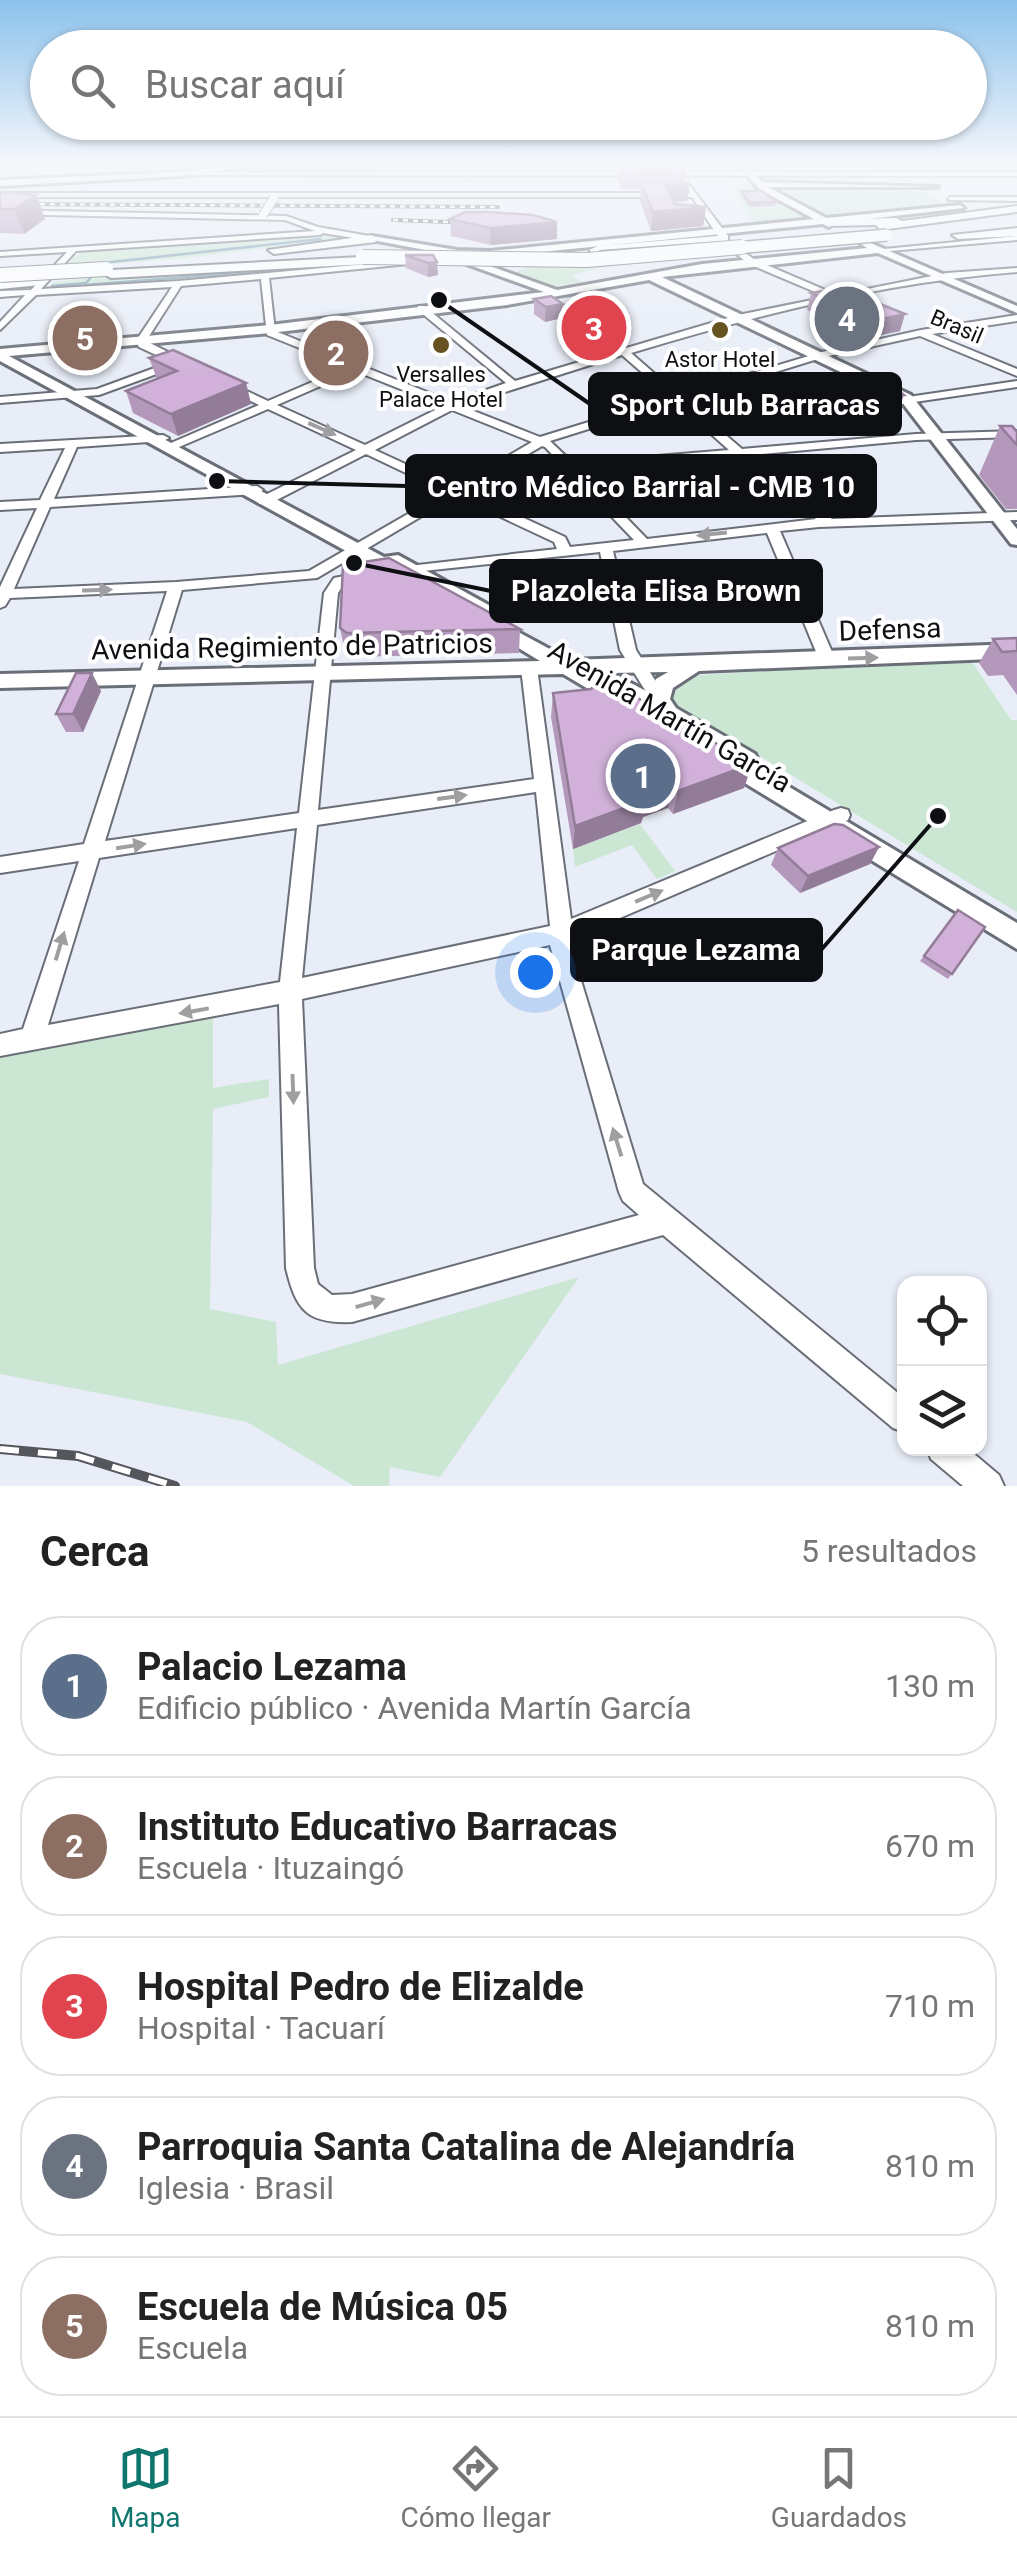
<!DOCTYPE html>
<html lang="es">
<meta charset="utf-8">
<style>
:root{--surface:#fff;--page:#f2f2f2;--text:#222;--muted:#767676;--line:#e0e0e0;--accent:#0f766e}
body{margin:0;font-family:Roboto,sans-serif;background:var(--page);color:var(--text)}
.controls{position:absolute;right:30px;bottom:30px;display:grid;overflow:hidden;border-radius:20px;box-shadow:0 2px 8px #0004}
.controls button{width:90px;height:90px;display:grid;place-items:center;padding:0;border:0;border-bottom:2px solid var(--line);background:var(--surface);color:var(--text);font:50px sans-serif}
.you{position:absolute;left:535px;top:972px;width:35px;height:35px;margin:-25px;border:8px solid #fff;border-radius:50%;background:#1a73e8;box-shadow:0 0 0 15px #1a73e833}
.badge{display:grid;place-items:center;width:65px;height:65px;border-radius:50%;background:var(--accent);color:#fff;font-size:32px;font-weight:700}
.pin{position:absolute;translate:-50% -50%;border:5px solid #fff;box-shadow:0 2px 10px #0006}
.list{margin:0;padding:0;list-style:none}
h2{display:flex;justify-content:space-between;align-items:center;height:130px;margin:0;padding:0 40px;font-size:42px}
h2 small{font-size:32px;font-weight:400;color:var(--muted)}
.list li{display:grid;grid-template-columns:65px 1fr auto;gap:30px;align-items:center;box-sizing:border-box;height:140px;margin:0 20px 20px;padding:0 20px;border:2px solid var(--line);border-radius:40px}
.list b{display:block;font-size:38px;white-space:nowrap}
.list p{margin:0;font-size:32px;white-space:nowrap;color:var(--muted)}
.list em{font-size:32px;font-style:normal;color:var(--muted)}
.icon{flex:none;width:55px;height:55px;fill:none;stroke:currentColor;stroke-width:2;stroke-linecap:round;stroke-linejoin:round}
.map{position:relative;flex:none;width:1017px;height:1486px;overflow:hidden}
.search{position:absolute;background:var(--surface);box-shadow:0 2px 8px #0004;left:30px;right:30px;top:30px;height:110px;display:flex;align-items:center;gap:25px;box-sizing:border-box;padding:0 35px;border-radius:55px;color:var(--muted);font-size:38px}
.sheet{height:930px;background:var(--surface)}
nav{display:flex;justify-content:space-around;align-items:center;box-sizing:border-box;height:140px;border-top:2px solid var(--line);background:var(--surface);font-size:28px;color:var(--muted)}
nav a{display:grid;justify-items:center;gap:5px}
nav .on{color:var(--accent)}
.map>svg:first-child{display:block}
.green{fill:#cbe7d4}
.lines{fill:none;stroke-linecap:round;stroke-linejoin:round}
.stream{stroke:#769aae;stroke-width:2.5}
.minor-tunnel{stroke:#c7ccd5;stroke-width:8;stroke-dasharray:8 4;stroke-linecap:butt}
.minor-casing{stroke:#696e77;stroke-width:4}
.major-casing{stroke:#696e77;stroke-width:6}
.highway-casing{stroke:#696e77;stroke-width:4}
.minor{fill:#fff;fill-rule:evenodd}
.major{fill:#fff;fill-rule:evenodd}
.highway{fill:#fff;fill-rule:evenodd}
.rail-far1-casing{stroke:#54565c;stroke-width:4}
.rail-casing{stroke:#54565c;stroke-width:10}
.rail-far1{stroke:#fff;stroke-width:2.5;stroke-dasharray:5;stroke-linecap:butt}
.rail{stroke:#fff;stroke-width:6;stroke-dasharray:19;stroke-linecap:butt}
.minor-bridge-casing{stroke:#696e77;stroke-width:10;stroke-linecap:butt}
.highway-bridge-far1-casing{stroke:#696e77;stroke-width:14;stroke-linecap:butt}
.highway-bridge-casing{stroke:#696e77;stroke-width:16;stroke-linecap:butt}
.minor-bridge{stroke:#fff;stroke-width:8}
.highway-bridge-far1{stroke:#fff;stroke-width:11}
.highway-bridge{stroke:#fff;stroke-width:14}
.wall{fill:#b498bb}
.shaded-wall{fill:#927c98}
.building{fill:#d1b1d9;stroke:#927c98;stroke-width:2.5}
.oneway{fill:#9f9fa1}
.poi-dot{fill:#675321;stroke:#fff;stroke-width:4}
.labels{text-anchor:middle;stroke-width:8;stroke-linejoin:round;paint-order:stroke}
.far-street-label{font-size:22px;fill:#0e0f13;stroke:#fff}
.far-poi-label{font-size:22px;fill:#0e0f13;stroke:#fff}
.street-label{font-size:28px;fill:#0e0f13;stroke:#fff}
.leader{fill:none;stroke:#0e0f13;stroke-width:4}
.callout-dot{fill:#0e0f13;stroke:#fff;stroke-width:4}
.callout{fill:#0e0f13;stroke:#0e0f13;stroke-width:4}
.callout-label{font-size:30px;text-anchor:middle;font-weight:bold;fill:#fff}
</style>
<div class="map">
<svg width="1017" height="1486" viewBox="0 0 1017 1486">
<rect width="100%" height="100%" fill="#e8edf7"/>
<path class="green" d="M740 185H754L814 220 753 222 732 188Z
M775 185 922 187 949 207 829 218 768 187Z
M333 234 350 238 196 257 61 268 84 250Z
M569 249 610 265 572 275 581 282 548 287 511 274 536 264 524 254Z
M336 259 357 265 187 281 49 288 53 282 235 264Z
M970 659 1011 720H1017V912L679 707 666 693 684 676Z
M640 824 675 871 657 879 632 845 575 867 573 849Z
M213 1007V1088L269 1079V1097L213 1109 210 1309 276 1322 278 1365 579 1277 440 1477 390 1467 389 1486H354L247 1422 0 1374V1056Z"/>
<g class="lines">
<path class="stream" d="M102 263 321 239
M85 285 315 267
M52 286 86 283 94 274"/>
<path class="minor-tunnel" d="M463 179H471"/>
<defs>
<path id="minor" d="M181 172H1017V176L179 175Z
M688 183 728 236V240L755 260 837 295 947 273 1017 268V272C885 282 757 315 631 353L679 395 822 352 921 330 1017 315V321L932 334 1017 369V376L920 336 824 357 685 400 742 449 916 434 1017 431V437L916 440 750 455 832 519 1017 512V520L819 527 780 531 835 659 827 664 819 659 767 533 613 551 636 650 667 699 659 705 653 703 620 650 600 552 395 574 393 571 400 567 557 549 554 542 456 496 317 578 182 590 105 841 299 813 324 593 334 578 365 572 372 576 370 579 344 584 338 593 318 810 534 779 521 668 529 663 537 668 571 919 834 810 841 808 848 810 850 815 848 820 571 939 572 951 643 1184 904 1398V1432L893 1428 663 1235 352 1322C307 1324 296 1310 286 1268L279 1004 0 1056V1034L23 1029 79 861 0 873V857L84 844 167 591 10 598 5 606 0 608V587L37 508 0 510V502L40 500 65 448 0 452V444L163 435 169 438 163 441 77 447 54 499 257 486 263 490 257 494 50 507 14 589 176 582 309 571 446 492 366 454 269 504H259V498L356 450 268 409 172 450H164V446L259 405 226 389V385H234L268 401 347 367 267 335 261 279 181 286 146 341 184 360V364L99 395 0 403V397L97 389 171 362 139 347 136 341 172 287 36 295 0 330V322L25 295 0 297V291L31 290 67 252 0 256V252L315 231 285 220 0 214V210L286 216 318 227 375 237 372 241 323 233 320 235 76 251 41 289 178 281 411 260 408 264 269 278 275 331 452 402 506 383 418 310V306H424L515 381 738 315 827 297 749 264 720 241 599 250 601 255 597 257 589 250 598 246 718 236 692 197H0V193H690L685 185ZM622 355 670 397 540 437 461 406ZM355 371 443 406 365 445 277 405ZM675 402 729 450 573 463 550 441ZM452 410 532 442 455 487 375 450ZM542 446 545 447 634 540 570 547 565 537 465 491ZM736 456 816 519 647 539 580 470ZM536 792 550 926 302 978 317 825ZM297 828 280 982 48 1025 99 858ZM550 945 619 1192 623 1201 639 1215 352 1294 332 1295 318 1284 314 1268 302 999Z
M950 197H1017V201L948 200Z
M1017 236V240L878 252 874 250Z
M1017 381V387L901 404 896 401 901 398Z
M927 1448H967L999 1475 1004 1486H963L931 1459Z"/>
<path id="major" d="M237 165H261L181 176 0 186V180L181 172Z
M738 165H746L762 182 938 187H768L826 218 960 205 964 208 833 223 829 227 823 224 490 257 457 256 367 239 372 236 457 250 490 251 814 219 759 189Z
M866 241 1017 306V313L878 253 662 277 911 395 1017 529V545L1011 544 901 401 649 280 507 305 270 333 9 356 384 557 398 555 494 608V616L487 618 411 577 397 579 0 361V349L270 325 544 292 461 262 465 257 557 290 702 264 867 248 861 244Z
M492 618 570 660 1017 644V658L699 671 673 688 670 699 676 708 755 754 758 760 754 766 1017 923V949L717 766 714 760 718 754 629 700 620 705 612 703 563 674 0 688V674L540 661 485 628 482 624ZM668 672 656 679 650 693 611 673Z"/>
<path id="highway" d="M1017 206V212L880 230 876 225 829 226 823 223 829 220 896 218 902 221Z
M1017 228V236L958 239 952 235Z
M372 235 376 242 274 254 268 250Z
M399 255 405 259 403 262 111 278 104 274 111 270Z
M45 278V284L40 285 0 289V281Z"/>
</defs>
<use href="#minor" class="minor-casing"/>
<use href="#major" class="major-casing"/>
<use href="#highway" class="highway-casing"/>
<use href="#minor" class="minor"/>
<use href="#major" class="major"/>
<use href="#highway" class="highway"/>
<defs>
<path id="rail-far1" d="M0 204 498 207
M393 220 478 223"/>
<path id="rail" d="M0 1449 78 1456 175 1486"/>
</defs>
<use href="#rail-far1" class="rail-far1-casing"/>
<use href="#rail" class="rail-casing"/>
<use href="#rail-far1" class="rail-far1"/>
<use href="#rail" class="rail"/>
<defs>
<path id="minor-bridge" d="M263 215 274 198"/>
<path id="highway-bridge-far1" d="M712 250 887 235"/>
<path id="highway-bridge" d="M363 257 587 260 742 247
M0 275 106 269"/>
</defs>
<use href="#minor-bridge" class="minor-bridge-casing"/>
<use href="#highway-bridge-far1" class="highway-bridge-far1-casing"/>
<use href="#highway-bridge" class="highway-bridge-casing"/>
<use href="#minor-bridge" class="minor-bridge"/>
<use href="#highway-bridge-far1" class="highway-bridge-far1"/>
<use href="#highway-bridge" class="highway-bridge"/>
</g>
<path class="wall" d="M620 165 641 170H669V166L640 165H681L685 174 684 183 687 201 673 202 675 204 706 207 703 226 651 231 640 201 641 189H621L618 179Z
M741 191 776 202 775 206 749 207 740 195Z
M0 192 45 219 24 234 0 233Z
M450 219 557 239 491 245 451 236Z
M405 255H433L438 275 428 277 406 268Z
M811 293 900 331 867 338 807 310Z
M534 299 562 318 545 322 534 314Z
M149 358 246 383 251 404 178 436 133 413 126 391 157 379Z
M843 391 898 411 848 416 838 407Z
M644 395 700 429 664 435 641 416Z
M1000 426 1017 432V509H1006L979 475Z
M340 628 520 629 519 653 351 657 345 652Z
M1017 638V695L1003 675 988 676 979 663 993 639Z
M101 691 83 732H66L56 714Z
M553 693 752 764 744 788 673 814 668 808 643 817 641 823 573 849 551 717Z
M879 847 870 864 800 893 771 865 778 848Z
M958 910 985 927 948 979 920 961Z"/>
<path class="shaded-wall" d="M690 183 687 201 663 203 665 184Z
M37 195 45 219 24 234 15 209Z
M706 207 703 226 651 231 653 212Z
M557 222V239L491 245 490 228Z
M437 262 438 275 428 277V263Z
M563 304 562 318 545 322 546 307Z
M905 314 900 331 867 338 873 321Z
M246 383 251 404 178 436 171 414Z
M904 395 898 411 848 416 853 400Z
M703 407 700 429 664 435 667 413Z
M92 673 101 691 83 732 73 714Z
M752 764 744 788 673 814 678 791Z
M673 784 668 808 643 817 641 823 573 849 575 826 642 795Z
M879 847 870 864 800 893 808 876Z"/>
<path class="building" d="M620 165H639L641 170H672L670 165H680L685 174H622Z
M641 183H690L665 184 675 204 706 207 653 212Z
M741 191H762L776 202 750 203Z
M0 192 37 195 15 209H0Z
M465 212H489L533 215 557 222 490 228 450 219Z
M405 255H433L437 262 428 263Z
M840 288 905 314 873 321 811 293Z
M551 296 563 304 546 307 534 299Z
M173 350 246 383 171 414 126 391 177 371 149 358Z
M892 385 904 395 853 400 843 391Z
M1000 426H1012L1017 432V445Z
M389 558 520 629 347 633 340 628 343 565Z
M1017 638V651L1002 652 993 639Z
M76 673H92L73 714H56Z
M603 678 752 764 678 791 673 784 642 795 646 800 575 826 553 693 591 689Z
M834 824 843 825 879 847 808 876 778 848Z
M958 910 985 927 952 974 924 956Z"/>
<defs><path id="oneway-solid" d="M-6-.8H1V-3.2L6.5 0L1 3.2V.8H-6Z" transform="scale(2.5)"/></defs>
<g class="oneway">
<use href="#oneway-solid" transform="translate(322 429) rotate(24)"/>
<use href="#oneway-solid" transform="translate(712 534) rotate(174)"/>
<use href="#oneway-solid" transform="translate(97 590) rotate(-2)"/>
<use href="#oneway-solid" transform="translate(863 658) rotate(-2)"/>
<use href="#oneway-solid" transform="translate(452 797) rotate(-8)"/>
<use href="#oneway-solid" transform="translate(131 846) rotate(-9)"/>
<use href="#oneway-solid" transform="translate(649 896) rotate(-23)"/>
<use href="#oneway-solid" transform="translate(60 946) rotate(-73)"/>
<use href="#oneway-solid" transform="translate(194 1011) rotate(170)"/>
<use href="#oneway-solid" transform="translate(293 1089) rotate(88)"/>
<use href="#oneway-solid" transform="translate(617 1142) rotate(-107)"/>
<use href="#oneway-solid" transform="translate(370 1303) rotate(-16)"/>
</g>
<linearGradient id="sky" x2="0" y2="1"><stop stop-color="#8cc2ec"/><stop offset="0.44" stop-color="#f5f7fb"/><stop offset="1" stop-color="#f5f7fb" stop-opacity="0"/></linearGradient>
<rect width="1017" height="373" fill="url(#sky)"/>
<g class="poi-dot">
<circle cx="720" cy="330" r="10"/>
<circle cx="441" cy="345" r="10"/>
</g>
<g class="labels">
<g class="far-street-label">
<text transform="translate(957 326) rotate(23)" y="8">Brasil</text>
</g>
<g class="far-poi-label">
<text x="720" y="367">Astor Hotel</text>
<text x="441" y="382">Versalles<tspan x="441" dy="25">Palace Hotel</tspan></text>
</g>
<g class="street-label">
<text transform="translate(890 629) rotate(-2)" y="10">Defensa</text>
<text transform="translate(292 646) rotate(-1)" y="10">Avenida Regimiento de Patricios</text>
<text transform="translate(670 716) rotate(30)" y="10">Avenida Martín García</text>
</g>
</g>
<path class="leader" d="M439 300L590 404M217 481L407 486M354 563L491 591M938 816L821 950"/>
<g class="callout-dot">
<circle cx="439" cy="300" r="10"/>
<circle cx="217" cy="481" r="10"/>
<circle cx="354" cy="563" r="10"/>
<circle cx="938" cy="816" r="10"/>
</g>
<g class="callout">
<rect x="590" y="374" width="310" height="60" rx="10"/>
<rect x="407" y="456" width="468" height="60" rx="10"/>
<rect x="491" y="561" width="330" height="60" rx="10"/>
<rect x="572" y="920" width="249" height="60" rx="10"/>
</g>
<g class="callout-label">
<text x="745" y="415">Sport Club Barracas</text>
<text x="641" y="497">Centro Médico Barrial - CMB 10</text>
<text x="656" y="601">Plazoleta Elisa Brown</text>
<text x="696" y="960">Parque Lezama</text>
</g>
</svg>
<div class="controls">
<button><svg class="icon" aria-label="locate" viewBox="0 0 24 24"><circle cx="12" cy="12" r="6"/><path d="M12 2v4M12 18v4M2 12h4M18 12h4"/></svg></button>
<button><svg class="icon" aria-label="layers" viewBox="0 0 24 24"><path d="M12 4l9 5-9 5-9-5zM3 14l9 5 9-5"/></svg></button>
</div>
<div class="you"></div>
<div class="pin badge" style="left:643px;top:776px;background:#5c6f8a">1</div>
<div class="pin badge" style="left:336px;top:353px;background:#8d6e63">2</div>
<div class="pin badge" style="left:594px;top:328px;background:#e0444e">3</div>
<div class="pin badge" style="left:847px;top:319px;background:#6b7280">4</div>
<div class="pin badge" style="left:85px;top:338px;background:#8d6e63">5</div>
<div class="search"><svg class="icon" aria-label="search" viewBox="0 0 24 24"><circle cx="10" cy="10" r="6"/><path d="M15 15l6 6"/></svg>Buscar aquí</div>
</div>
<section class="sheet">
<h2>Cerca<small>5 resultados</small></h2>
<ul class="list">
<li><span class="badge" style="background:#5c6f8a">1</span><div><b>Palacio Lezama</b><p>Edificio público · Avenida Martín García</p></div><em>130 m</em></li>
<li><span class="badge" style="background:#8d6e63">2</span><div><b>Instituto Educativo Barracas</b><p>Escuela · Ituzaingó</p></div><em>670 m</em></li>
<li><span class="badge" style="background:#e0444e">3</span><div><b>Hospital Pedro de Elizalde</b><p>Hospital · Tacuarí</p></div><em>710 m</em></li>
<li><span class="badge" style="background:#6b7280">4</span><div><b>Parroquia Santa Catalina de Alejandría</b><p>Iglesia · Brasil</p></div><em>810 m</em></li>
<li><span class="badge" style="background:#8d6e63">5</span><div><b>Escuela de Música 05</b><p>Escuela</p></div><em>810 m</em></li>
</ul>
</section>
<nav>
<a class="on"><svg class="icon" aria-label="map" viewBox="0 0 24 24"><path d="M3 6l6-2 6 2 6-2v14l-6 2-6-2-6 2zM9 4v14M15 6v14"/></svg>Mapa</a>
<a><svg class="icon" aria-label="directions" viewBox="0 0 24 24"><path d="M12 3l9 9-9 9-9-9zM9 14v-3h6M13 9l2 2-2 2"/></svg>Cómo llegar</a>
<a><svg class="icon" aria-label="saved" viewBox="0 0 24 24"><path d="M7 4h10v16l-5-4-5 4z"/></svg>Guardados</a>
</nav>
